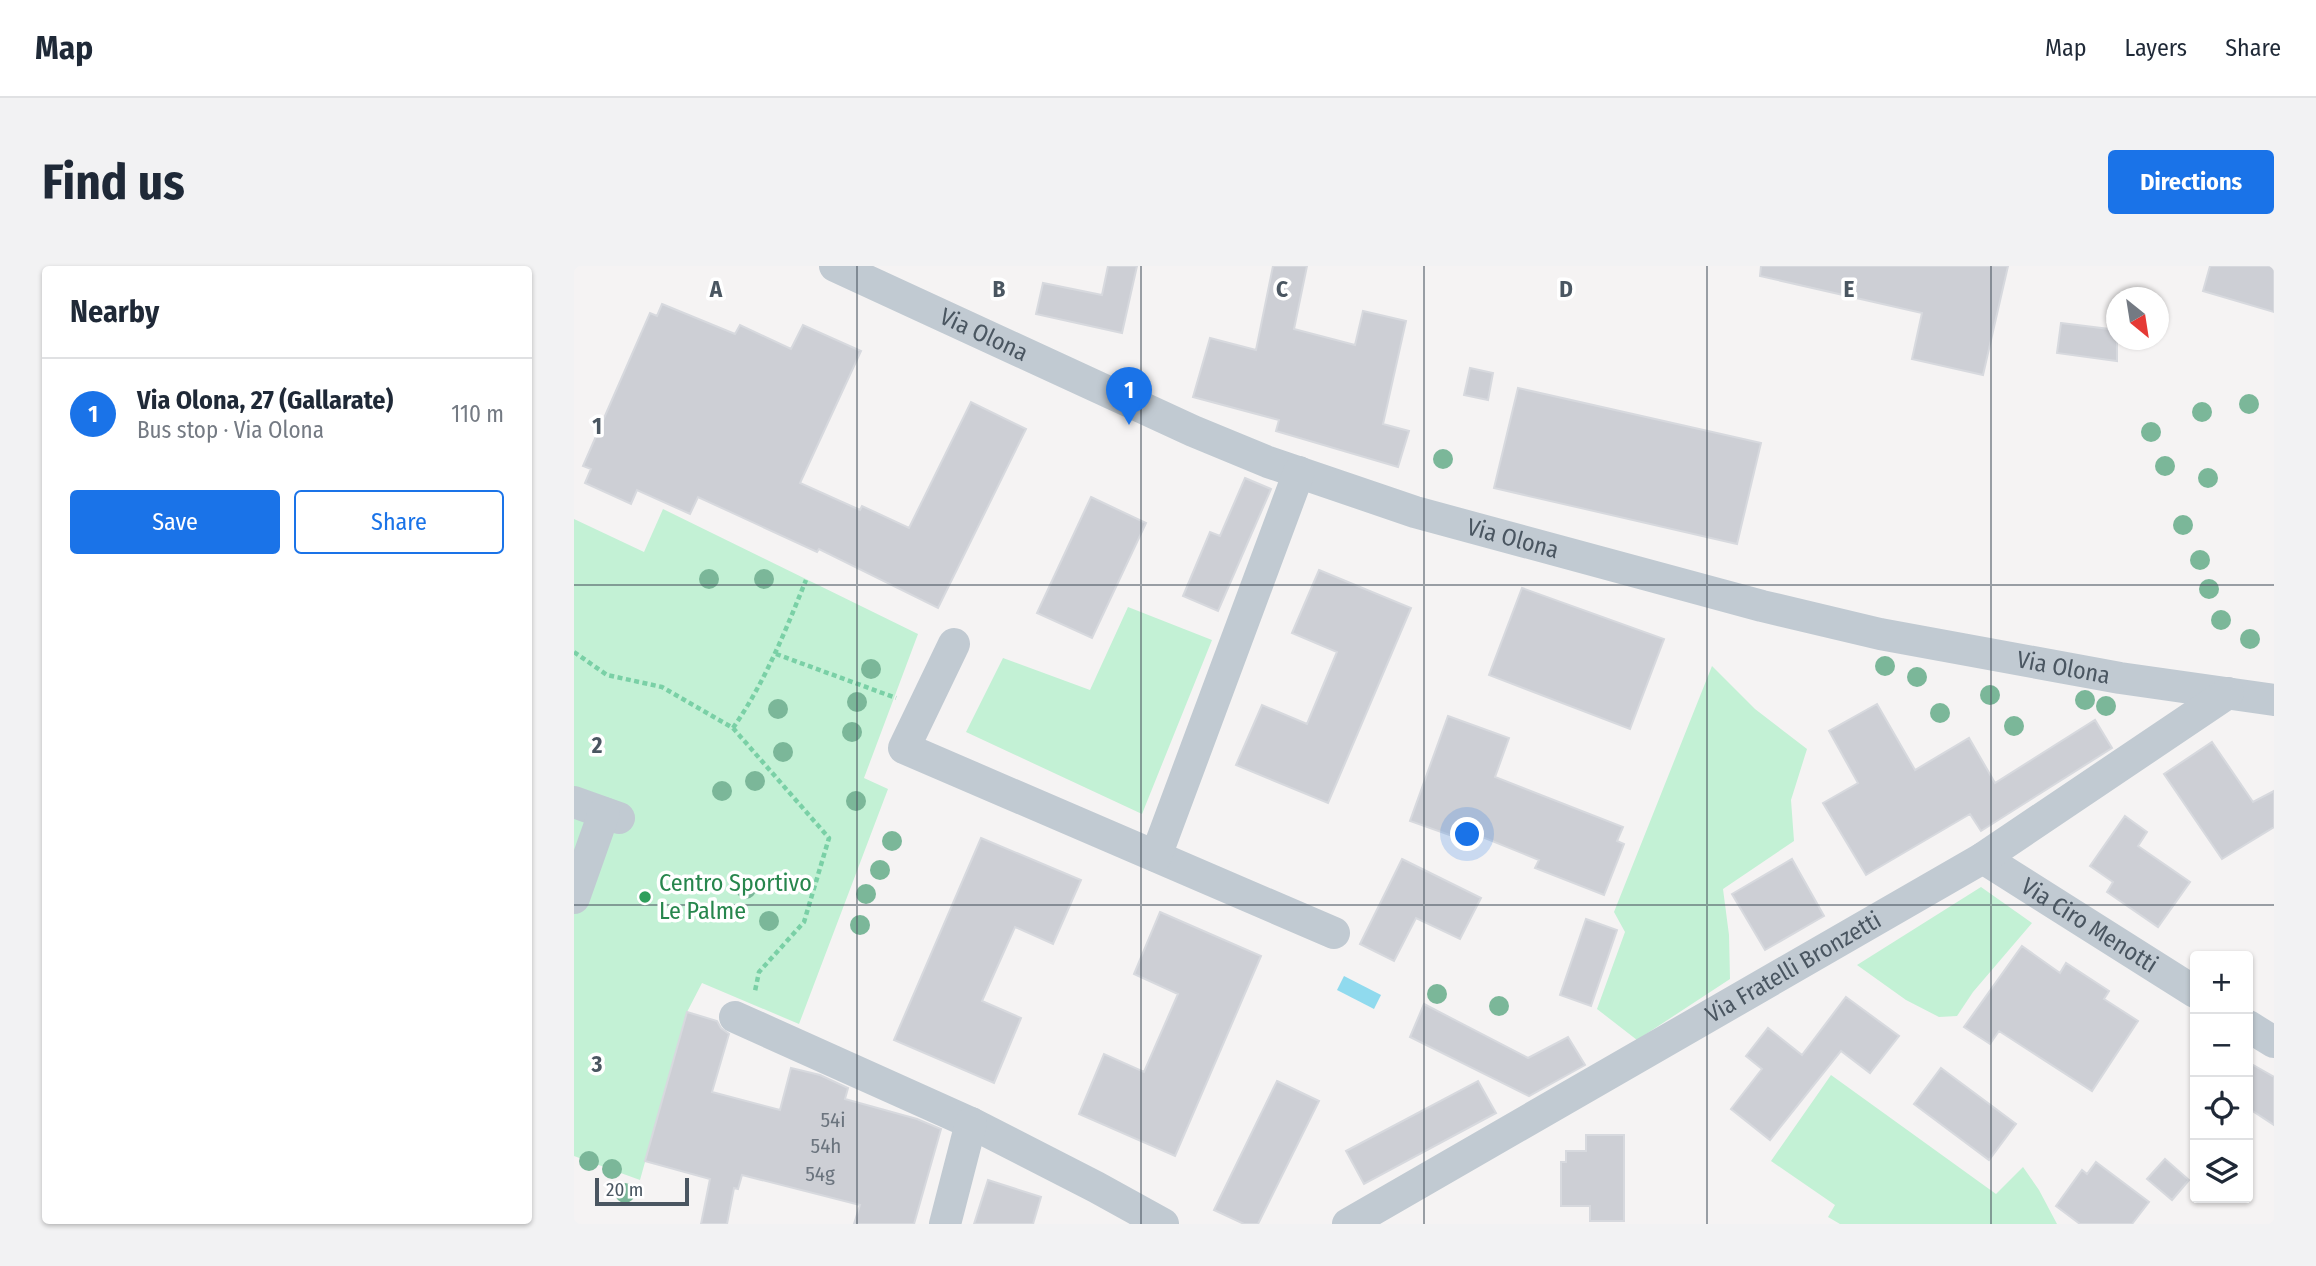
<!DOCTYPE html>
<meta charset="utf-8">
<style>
:root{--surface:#fff;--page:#f2f2f3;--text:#1f2937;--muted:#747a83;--line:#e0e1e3;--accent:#1a73e8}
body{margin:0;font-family:"Fira Sans Condensed",sans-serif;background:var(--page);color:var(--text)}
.controls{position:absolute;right:21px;bottom:21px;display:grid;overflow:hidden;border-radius:7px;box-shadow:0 2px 5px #0004}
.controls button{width:63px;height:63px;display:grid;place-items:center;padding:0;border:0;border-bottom:2px solid var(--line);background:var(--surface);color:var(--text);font:35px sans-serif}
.compass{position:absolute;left:1532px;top:21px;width:63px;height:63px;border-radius:50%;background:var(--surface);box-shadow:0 2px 5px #0004;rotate:150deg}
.scale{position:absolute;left:21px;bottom:18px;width:94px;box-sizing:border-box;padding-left:7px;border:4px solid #4a5661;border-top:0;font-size:19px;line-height:24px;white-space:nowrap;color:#4a5661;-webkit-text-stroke:5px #fff;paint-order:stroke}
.you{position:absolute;left:894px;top:569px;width:24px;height:24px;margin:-18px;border:5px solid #fff;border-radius:50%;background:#1a73e8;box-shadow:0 0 0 10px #1a73e833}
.badge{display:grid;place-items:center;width:46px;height:46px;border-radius:50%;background:var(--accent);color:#fff;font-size:23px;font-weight:700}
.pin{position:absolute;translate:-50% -58px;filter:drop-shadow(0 2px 4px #0008)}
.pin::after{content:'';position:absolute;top:37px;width:24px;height:21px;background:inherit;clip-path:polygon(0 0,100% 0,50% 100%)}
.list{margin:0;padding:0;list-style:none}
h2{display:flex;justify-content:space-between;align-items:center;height:91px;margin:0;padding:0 28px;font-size:30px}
h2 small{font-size:23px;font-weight:400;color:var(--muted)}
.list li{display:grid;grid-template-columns:46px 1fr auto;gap:21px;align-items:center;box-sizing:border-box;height:112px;padding:0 28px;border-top:2px solid var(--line)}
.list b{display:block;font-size:26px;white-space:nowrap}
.list p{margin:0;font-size:23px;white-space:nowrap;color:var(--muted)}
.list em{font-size:23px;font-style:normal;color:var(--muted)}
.actions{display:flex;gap:14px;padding:21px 28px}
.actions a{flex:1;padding:16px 0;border:2px solid var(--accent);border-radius:7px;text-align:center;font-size:24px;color:var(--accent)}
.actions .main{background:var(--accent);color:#fff}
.icon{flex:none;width:38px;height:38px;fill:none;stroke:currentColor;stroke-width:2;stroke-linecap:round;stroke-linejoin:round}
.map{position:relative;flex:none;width:1700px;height:958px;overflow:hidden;border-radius:7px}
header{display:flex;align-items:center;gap:42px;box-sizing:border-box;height:98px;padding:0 35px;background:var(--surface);border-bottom:2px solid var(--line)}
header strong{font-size:33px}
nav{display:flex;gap:38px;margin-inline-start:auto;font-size:24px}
.intro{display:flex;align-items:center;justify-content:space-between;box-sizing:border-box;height:168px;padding:0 42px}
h1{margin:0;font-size:49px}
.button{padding:18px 32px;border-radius:7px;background:var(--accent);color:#fff;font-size:24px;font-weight:700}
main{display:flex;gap:42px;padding:0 42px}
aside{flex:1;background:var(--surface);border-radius:7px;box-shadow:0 2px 5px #0004}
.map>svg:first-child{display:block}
.green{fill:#c3f1d5}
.water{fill:#90daee}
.building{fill:#cdcfd5;stroke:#d7d9de;stroke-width:2}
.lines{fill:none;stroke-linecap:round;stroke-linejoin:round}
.path{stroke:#7ad0a6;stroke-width:4.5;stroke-dasharray:5 3.5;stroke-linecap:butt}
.minor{stroke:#c1cad2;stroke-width:32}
.tree{fill:#7bb799}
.grid{fill:none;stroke:#4a5661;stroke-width:2;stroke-opacity:0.55}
.leisure-dot{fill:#2e9e5b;stroke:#fff;stroke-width:2.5}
.labels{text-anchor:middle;stroke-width:7;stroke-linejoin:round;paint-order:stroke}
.number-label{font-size:21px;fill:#6b747e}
.street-label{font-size:24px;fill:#4a5661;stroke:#fff}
.leisure-label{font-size:24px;fill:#27864d;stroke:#fff;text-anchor:start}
.grid-label{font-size:23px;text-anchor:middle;font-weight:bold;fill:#4a5661;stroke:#fff;stroke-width:7;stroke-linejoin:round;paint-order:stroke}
</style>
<header>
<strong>Map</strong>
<nav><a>Map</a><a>Layers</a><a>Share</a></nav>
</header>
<div class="intro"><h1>Find us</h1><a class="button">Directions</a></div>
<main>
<aside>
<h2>Nearby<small></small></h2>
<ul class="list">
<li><span class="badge">1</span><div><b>Via Olona, 27 (Gallarate)</b><p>Bus stop · Via Olona</p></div><em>110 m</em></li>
</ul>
<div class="actions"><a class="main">Save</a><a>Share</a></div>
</aside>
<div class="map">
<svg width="1700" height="958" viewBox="0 0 1700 958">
<rect width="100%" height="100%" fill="#f5f3f3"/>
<path class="green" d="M89 243 344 368 290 512 314 523 225 758 128 717 113 746 66 914 0 890V253L70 286Z
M554 341 638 374 568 548 392 466 429 392 516 424Z
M1138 400 1181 443 1233 483 1217 534 1220 575 1149 623 1155 669 1156 713 1063 774 1023 743 1051 666 1040 646Z
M1407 621 1458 657 1399 726 1383 750 1365 751 1332 734 1283 699Z
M1257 809 1422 928 1449 901 1465 924 1483 958H1266L1254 951 1261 939 1197 895Z"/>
<path class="water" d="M770 710 807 729 800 743 763 724Z"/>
<path class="building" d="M534 0H563L548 67 462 48 469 17 528 29Z
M699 0H733L720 63 781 79 789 45 832 55 809 158 835 165 824 201 702 165 705 154 619 131 636 72 682 84Z
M1187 0H1434L1409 109 1338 93 1348 47 1186 10Z
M1636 0H1700V46L1629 25Z
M88 38 161 68 166 59 217 83 229 59 287 85 226 217 286 244 288 240 335 262 397 136 452 163 364 342 245 283 243 286 124 231 116 248 63 224 57 238 11 217 17 203 9 200 76 47 83 50Z
M1487 57 1543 64V95L1483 87Z
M896 102 919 107 914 134 890 129Z
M944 122 1187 177 1163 278 920 222Z
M671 212 697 223 644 345 609 330 636 266 646 270Z
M517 231 572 257 518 372 463 347Z
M745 304 837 342 754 537 662 499 688 439 733 458 763 386 718 367Z
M948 322 1090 373 1056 463 915 409Z
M1303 438 1341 504 1395 472 1421 517 1521 454 1538 482 1407 565 1396 548 1292 609 1249 537 1284 517 1255 465Z
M874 450 935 472 921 511 1049 561 1043 575 1050 578 1030 629 961 602 965 594 901 568 898 577 836 555Z
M1638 476 1679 536 1700 525V561L1648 593 1590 508Z
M1551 550 1573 566 1564 580 1616 616 1584 661 1533 626 1539 616 1516 600Z
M407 572 507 614 479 678 441 661 408 735 447 752 420 817 320 774Z
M828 593 907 632 886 673 842 652 820 695 786 678Z
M1218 593 1250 650 1191 684 1158 628Z
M586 646 687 690 601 890 505 848 530 788 570 806 604 728 560 708Z
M1012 653 1043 664 1017 740 986 729Z
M1448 680 1486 707 1492 697 1535 725 1530 733 1564 755 1518 825 1425 765 1416 778 1390 761Z
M1272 731 1325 770 1296 807 1267 785 1196 874 1157 843 1188 803 1172 790 1194 762 1228 789Z
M850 738 954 792 994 771 1011 799 955 830 836 771Z
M113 746 143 755 147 762 155 768 138 826 206 844 217 802 246 809 274 822 271 833 343 853 367 863 340 958H280L286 939 168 909 164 923 160 922 153 958H127L136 913 71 895Z
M1674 796 1700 811V859L1674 842Z
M1367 802 1442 858 1415 894 1340 838Z
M703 815 745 835 684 958H670L640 944Z
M904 815 922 847 790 918 772 885Z
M1012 869H1050V955H1016V940H987V896H992V885H1012Z
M1591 893 1615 914 1598 934 1573 913Z
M1522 896 1575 936 1558 958H1506L1482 940 1508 904 1513 908Z
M414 914 467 931 459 958H400Z"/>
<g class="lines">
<path class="path" d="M0 386 33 409 88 421 159 462 255 572 230 656 185 706 181 725
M202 388 322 432
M159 462C191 416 211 366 232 314"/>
<g class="minor">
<path id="s1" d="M261 0 619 165 694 196 841 246 1188 340 1306 368 1546 412 1700 434"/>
<path d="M380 378 330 482 760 667"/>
<path d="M0 536 45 552"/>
<path d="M582 590 725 206"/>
<path id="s2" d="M1409 592 1621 726"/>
<path d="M0 632 30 547"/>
<path d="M161 751 397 857 522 921 589 958"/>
<path d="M1674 760 1700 776"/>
<path d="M371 958 397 857"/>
<path id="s3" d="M774 958 1409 592 1654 427"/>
</g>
</g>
<g class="tree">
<circle cx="1675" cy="138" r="10"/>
<circle cx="1628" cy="146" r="10"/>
<circle cx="1577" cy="166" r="10"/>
<circle cx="869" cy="193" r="10"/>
<circle cx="1591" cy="200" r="10"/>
<circle cx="1634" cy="212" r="10"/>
<circle cx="1609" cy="259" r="10"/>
<circle cx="1626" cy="294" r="10"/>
<circle cx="135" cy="313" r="10"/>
<circle cx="190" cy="313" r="10"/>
<circle cx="1635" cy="323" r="10"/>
<circle cx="1647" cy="354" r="10"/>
<circle cx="1676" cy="373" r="10"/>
<circle cx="1311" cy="400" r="10"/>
<circle cx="297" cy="403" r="10"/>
<circle cx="1343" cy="411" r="10"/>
<circle cx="1416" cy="429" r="10"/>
<circle cx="1511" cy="434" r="10"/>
<circle cx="283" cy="436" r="10"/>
<circle cx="1532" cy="440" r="10"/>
<circle cx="204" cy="443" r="10"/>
<circle cx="1366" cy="447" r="10"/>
<circle cx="1440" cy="460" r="10"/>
<circle cx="278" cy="466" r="10"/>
<circle cx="209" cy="486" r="10"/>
<circle cx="181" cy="515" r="10"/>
<circle cx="148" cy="525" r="10"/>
<circle cx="282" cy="535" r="10"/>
<circle cx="318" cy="575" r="10"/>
<circle cx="306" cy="604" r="10"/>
<circle cx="172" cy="623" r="10"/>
<circle cx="292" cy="628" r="10"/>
<circle cx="195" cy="655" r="10"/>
<circle cx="286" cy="659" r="10"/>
<circle cx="863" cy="728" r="10"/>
<circle cx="925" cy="740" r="10"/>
<circle cx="15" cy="895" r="10"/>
<circle cx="38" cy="903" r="10"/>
<circle cx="51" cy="927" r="10"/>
</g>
<path class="grid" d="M283 0V958M567 0V958M850 0V958M1133 0V958M1417 0V958M0 319H1700M0 639H1700"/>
<circle class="leisure-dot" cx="71" cy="631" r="7"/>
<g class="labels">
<g class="number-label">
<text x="259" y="861">54i</text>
<text x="252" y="887">54h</text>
<text x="246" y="915">54g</text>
</g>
<g class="street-label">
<text dy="8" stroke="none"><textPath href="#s1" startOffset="164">Via Olona</textPath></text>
<text dy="8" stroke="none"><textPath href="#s1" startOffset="732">Via Olona</textPath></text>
<text dy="8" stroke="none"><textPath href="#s1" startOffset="1298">Via Olona</textPath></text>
<text dy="8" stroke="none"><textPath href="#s2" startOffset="126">Via Ciro Menotti</textPath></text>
<text dy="8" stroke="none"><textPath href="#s3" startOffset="514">Via Fratelli Bronzetti</textPath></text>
</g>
<g class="leisure-label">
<text x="85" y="625">Centro Sportivo<tspan x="85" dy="28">Le Palme</tspan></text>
</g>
</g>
<g class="grid-label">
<text x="142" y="31">A</text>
<text x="425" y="31">B</text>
<text x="708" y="31">C</text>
<text x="992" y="31">D</text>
<text x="1275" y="31">E</text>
<text x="23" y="168">1</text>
<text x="23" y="487">2</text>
<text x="23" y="806">3</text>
</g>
</svg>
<div class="controls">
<button>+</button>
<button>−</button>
<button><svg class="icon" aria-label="locate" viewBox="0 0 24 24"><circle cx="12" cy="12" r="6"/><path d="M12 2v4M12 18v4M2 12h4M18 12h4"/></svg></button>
<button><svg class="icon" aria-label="layers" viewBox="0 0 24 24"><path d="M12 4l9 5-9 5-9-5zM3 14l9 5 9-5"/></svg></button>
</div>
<svg class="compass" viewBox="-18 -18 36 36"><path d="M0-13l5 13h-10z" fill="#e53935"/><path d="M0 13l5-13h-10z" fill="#747a83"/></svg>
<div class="scale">20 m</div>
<div class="you"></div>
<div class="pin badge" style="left:555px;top:159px">1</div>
</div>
</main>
